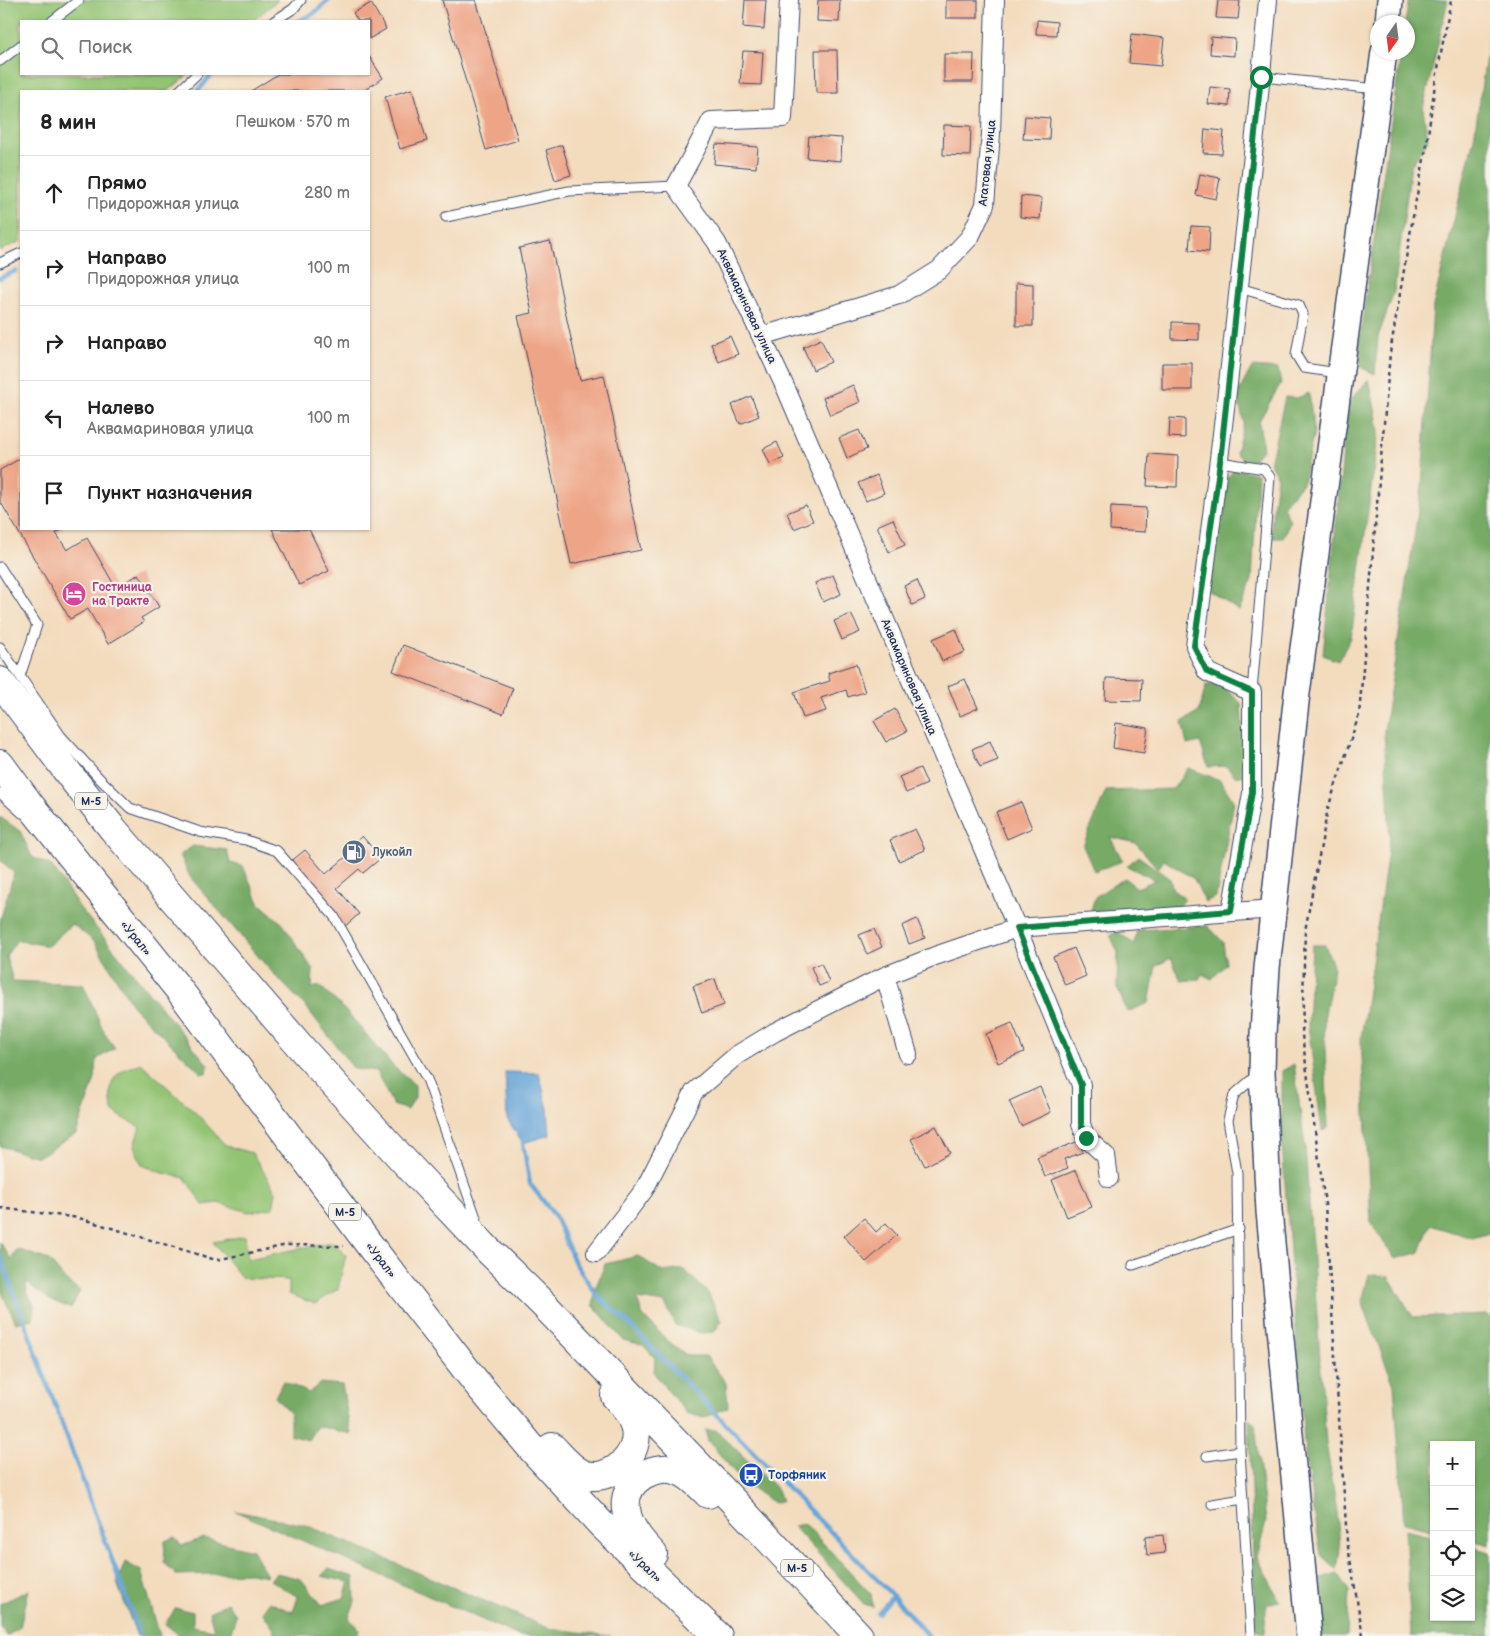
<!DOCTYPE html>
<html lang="ru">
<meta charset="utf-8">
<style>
:root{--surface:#fff;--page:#f6f6f6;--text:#222;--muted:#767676;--line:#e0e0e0}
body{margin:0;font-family:"Balsamiq Sans",sans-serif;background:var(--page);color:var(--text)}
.controls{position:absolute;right:15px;bottom:15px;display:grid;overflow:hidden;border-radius:0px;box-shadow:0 1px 4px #0004}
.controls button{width:45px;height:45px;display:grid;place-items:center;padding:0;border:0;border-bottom:1px solid var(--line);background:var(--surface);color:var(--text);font:25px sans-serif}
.compass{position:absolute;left:1370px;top:15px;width:45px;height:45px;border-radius:50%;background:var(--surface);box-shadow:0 1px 4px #0004;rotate:194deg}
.stop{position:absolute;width:15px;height:15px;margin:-11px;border:4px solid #0b8043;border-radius:50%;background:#fff}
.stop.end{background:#0b8043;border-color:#fff;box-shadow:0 1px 5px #0008}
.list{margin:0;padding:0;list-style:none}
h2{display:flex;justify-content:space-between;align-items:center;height:65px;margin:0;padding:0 20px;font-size:21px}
h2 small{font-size:16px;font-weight:400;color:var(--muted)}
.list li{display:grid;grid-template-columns:32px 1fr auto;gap:15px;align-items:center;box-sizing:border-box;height:75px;padding:0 20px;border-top:1px solid var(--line)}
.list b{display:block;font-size:19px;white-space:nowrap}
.list p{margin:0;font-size:16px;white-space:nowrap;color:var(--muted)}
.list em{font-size:16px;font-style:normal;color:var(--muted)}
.icon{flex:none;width:28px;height:28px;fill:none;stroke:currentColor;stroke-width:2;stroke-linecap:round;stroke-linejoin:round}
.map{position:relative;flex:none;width:1490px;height:1636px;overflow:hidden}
.search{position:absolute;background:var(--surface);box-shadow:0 1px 4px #0004;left:20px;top:20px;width:350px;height:55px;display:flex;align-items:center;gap:12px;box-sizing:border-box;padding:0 18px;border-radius:0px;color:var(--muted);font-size:19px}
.panel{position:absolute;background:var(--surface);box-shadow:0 1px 4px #0004;left:20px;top:90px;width:350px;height:440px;border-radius:0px}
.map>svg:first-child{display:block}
.green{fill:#93c473;stroke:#577a68}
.forest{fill:#76aa65;stroke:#486c62}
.water{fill:#66a5d9;stroke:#406a9c}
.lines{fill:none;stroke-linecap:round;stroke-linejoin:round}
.stream{stroke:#66a5d9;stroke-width:4.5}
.building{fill:#eea587}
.lane-casing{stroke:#3b496c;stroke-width:11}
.street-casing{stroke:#3b496c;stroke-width:20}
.secondary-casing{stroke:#3b496c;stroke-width:28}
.highway-casing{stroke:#3b496c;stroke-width:30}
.path{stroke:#3b496c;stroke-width:2.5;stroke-dasharray:4 4;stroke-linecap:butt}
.lane{stroke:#fff;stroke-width:9}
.street{stroke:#fff;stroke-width:18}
.secondary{stroke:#fff;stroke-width:25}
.highway{stroke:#fff;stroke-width:28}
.route{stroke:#0b8043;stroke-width:6}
.labels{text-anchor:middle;stroke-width:4.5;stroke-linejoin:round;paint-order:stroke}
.shield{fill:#f7f3e8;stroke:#5d6a87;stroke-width:1}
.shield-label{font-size:11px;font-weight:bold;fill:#1b2f5e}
.street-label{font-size:12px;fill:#1b2f5e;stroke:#f7f3e8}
.hotel-label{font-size:12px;font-weight:bold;fill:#b23c85;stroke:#f7f3e8;text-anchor:start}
.service-label{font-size:12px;font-weight:bold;fill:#4e5e75;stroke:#f7f3e8;text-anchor:start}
.transit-label{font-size:12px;font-weight:bold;fill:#164399;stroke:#f7f3e8;text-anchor:start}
</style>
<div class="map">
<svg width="1490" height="1636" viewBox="0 0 1490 1636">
<rect width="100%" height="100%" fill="#f7f3e8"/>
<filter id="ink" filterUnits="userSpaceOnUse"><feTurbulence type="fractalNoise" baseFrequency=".02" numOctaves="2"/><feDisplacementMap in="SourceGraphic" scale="10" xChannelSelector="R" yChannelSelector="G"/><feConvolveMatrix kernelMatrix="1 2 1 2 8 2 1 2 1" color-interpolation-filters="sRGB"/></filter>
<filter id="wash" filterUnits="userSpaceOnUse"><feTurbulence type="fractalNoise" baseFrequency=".0096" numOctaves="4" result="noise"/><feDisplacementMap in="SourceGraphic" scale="20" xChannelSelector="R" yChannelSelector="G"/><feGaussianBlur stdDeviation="1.12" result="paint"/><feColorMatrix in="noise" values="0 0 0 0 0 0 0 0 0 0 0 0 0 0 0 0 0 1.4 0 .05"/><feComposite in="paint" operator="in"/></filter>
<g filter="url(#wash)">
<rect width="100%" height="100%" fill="#f3dcbe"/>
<path class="green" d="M0 0H278L252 21H21V74H189L168 91H21V241L0 251Z
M141 1063 198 1115 226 1146 252 1153 276 1192 273 1208 249 1212 218 1203 203 1205 185 1178 163 1173 142 1165 134 1146 140 1127 121 1117 112 1110C108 1079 112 1073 141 1063Z
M245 1236 248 1259 332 1242 346 1255 338 1289 315 1304 289 1294V1280L242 1278 213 1242Z"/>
<path class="forest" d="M1409 0H1448L1423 109 1428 140 1411 166 1394 292 1378 337 1375 374 1362 368 1358 351 1401 53 1408 52V22H1405Z
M1490 29V1233L1472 1238 1430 1225 1420 1252 1395 1259 1371 1223 1361 1039 1390 837 1384 731 1422 486 1433 306 1474 138Z
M1252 367 1278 369 1281 383 1259 421 1263 450 1247 464 1236 453 1244 423 1237 395Z
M1369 379 1379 429 1351 638 1338 661 1323 655 1348 403Z
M1309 393 1314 432 1303 482 1283 506 1290 521 1283 538H1270L1277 475 1270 464 1285 397 1297 398Z
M1235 469 1258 474 1252 581 1239 611 1208 590 1221 485Z
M1206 685H1221L1241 703 1245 775 1236 777 1226 766 1208 767 1200 742 1187 745 1182 722 1199 712Z
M1188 768 1220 780 1234 802 1216 897 1205 902 1194 879 1164 860 1158 869 1136 843 1110 837 1123 861 1094 871 1083 846 1106 791 1173 789Z
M0 817 20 831 32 857 52 866 80 908 208 1065 206 1073H201L134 1008 94 941 72 924 48 946 17 940 6 956 13 981 83 984 105 1034 115 1048 97 1059 95 1079 76 1134 38 1157 0 1146V921L14 873 0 860Z
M193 846 227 850 230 863 243 866 259 903 283 924 313 970 312 988 320 986 347 1012 394 1067 415 1085V1098L407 1110 393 1105 376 1072 354 1069 306 1007 269 969 190 877 180 855Z
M1138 856 1170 879 1173 890 1185 899 1179 906 1117 913 1091 910 1095 897 1124 878 1137 888 1155 880 1127 866Z
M1208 926 1223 942 1226 964 1212 979 1202 974 1199 979 1181 981 1171 958 1156 966 1149 1003 1127 1012 1117 987 1118 952 1110 935 1118 932 1134 944 1137 930Z
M1312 945H1325L1334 968 1324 1019 1328 1128 1322 1131 1308 1025Z
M1294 1064 1305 1146 1326 1443 1337 1512 1340 1548 1337 1570 1321 1555 1305 1453 1282 1143V1071Z
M0 1242 11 1259 17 1249 49 1260 66 1281 80 1291 71 1308 50 1300 26 1282 27 1292 34 1305 33 1319 16 1323 2 1293Z
M638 1256 663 1272 684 1269 708 1293 722 1321 714 1332 701 1333 675 1325 665 1303 637 1299 643 1316 668 1341 688 1356H706L726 1383 728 1407 704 1418 686 1413 654 1373 655 1358 643 1345 623 1340 593 1305 596 1287 605 1264Z
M1369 1274 1389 1277 1413 1317 1486 1314 1490 1316V1545L1471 1540V1445H1434V1531L1404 1523 1394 1385 1362 1302Z
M283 1381 309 1393 320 1383 342 1385 351 1434 317 1426 308 1440 290 1435V1413L275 1397Z
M1249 1419 1255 1424 1266 1522 1257 1557 1280 1601 1267 1604 1264 1633 1255 1629Z
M705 1430H716L776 1488 782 1501 774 1503 743 1482 708 1441Z
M235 1511 306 1525 548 1628 610 1636H519Z
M805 1524 871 1594 873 1607 864 1604 793 1526Z
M1405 1530 1434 1537V1617H1471V1547L1490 1552V1636H1411Z
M175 1537 181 1546 204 1538 252 1550 267 1576 250 1573 176 1575 164 1562 165 1541Z
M125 1562 141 1571 160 1636H137L117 1583Z
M328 1569 354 1577 355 1601 349 1618 360 1629 356 1636H273L275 1631 262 1612 269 1602 293 1612 298 1597 270 1580 276 1573 301 1579 322 1605 344 1598 349 1582 321 1576Z
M1337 1573 1349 1591 1347 1636H1321L1315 1580Z
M29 1590 20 1627 7 1636 0 1627V1604Z
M227 1603 236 1615 230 1636H180L165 1624 176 1608 193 1612V1626L214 1630 209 1612Z"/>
<path class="water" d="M505 1072 539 1073 548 1109 550 1135 523 1143 507 1119Z"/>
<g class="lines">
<path class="stream" d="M297 21 313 14 329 0
M198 91 212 74
M0 278 16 271
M523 1143 530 1184 555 1216 575 1263 596 1294 623 1318 893 1596
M0 1255 140 1636
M878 1613 893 1596 928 1636"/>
</g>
<g id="blocks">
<path class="building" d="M442 0H476L518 140 486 150Z
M745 0H766L764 29 743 27Z
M818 0H840L839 22 817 21Z
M946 0H978V18H946Z
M1218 0 1240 1 1238 19 1216 18Z
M371 3 386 29 369 39V21H358L353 13Z
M1037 20 1057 22 1056 35 1036 34Z
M1132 34 1164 38 1161 66 1129 63Z
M1211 37 1235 39 1234 56 1210 54Z
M815 50H837L838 93H816Z
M743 51 763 52 761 85 740 84Z
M944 54H974L973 82H944Z
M369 56 383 78 363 91H251L278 74H369Z
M1210 87 1230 89 1229 106 1208 104Z
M412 89 427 141 400 149 385 97Z
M1025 116 1050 118 1049 140 1023 139Z
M944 125 971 126 970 156 943 155Z
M1205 129 1224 131 1222 154 1203 153Z
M809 136 842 138 841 161 807 158Z
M716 144 758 147 756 168 714 164Z
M562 145 571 175 555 180 546 150Z
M1200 174 1220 178 1216 199 1196 195Z
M1021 196 1042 198 1040 219 1020 217Z
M1191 226 1210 227 1209 252 1189 250Z
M550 241 580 380 604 375 641 550 571 564 518 316 532 313 519 248Z
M1016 283 1033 284V326H1016Z
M1172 322 1199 323V340L1172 339Z
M730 336 738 354 719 362 711 344Z
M821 339 831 362 813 370 803 347Z
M1162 363H1192V390H1162Z
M853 385 860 402 830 415 823 398Z
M751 396 759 416 740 424 732 405Z
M1170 418 1185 419V438L1169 437Z
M859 430 867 449 847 458 839 438Z
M777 442 784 458 770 464 763 449Z
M1149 454 1178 456 1177 487 1147 486Z
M21 458V529H64L56 533 67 550 87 538 116 588 139 574 159 607 141 618 144 622 108 644 88 609 70 619 0 501V470Z
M877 475 884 493 866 501 858 483Z
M806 505 813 521 794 529 787 513Z
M1111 506 1146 508 1145 532 1110 530Z
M893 519 905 545 889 552 877 526Z
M272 529H309L329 571 299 585Z
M833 575 841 594 823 602 815 583Z
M917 580 925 599 912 605 904 586Z
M851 614 860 632 842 640 834 621Z
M956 629 965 652 942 661 933 639Z
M403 645 513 688 503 714 393 671Z
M856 664 865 692 848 697 846 690 821 698 826 711 803 718 794 692 830 681 828 673Z
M1106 678 1142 679 1141 701 1105 700Z
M965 679 978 708 960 716 948 686Z
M895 709 907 731 886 742 874 721Z
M1116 723 1148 728 1144 753 1113 748Z
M990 741 998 760 980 767 972 749Z
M920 768 927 784 906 793 899 777Z
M1021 802 1032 828 1007 839 996 812Z
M915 829 925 850 899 861 890 840Z
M362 836 381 858 363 873 359 869 337 888 359 914 344 927 289 863 305 850 326 874 347 856 344 852Z
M917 919 925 938 909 944 902 926Z
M874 929 882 947 867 954 859 935Z
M1074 948 1086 976 1065 985 1053 957Z
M821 963 829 982 819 986 811 967Z
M715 979 724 1005 702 1013 693 986Z
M1012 1023 1024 1052 998 1063 986 1034Z
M1040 1087 1051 1112 1021 1126 1009 1101Z
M936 1126 950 1153 925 1166 911 1139Z
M1079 1141 1083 1152 1064 1159 1068 1168 1045 1177 1037 1157Z
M1076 1170 1092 1207 1067 1217 1052 1180Z
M864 1218 876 1232 886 1223 897 1235 866 1262 844 1236Z
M1163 1535 1165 1553 1147 1555 1145 1537Z"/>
</g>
</g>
<g filter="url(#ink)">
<use href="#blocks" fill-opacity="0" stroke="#3b496c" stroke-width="1"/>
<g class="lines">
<defs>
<path id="lane" d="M52 21 79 0
M274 21 293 9 301 0
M0 61 21 45
M1261 77 1377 89
M179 91 197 74
M446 217 569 191 676 186
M0 263 21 253
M1239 288 1299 305 1303 314 1296 355 1304 368 1338 373
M1220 462 1264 469 1270 477 1252 692
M0 567 37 625 20 676
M0 647 61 736 100 779 130 808 200 832 246 840 277 851 334 916 427 1079 480 1229
M0 793 22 813
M1133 1265 1239 1229
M1207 1456 1240 1451
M1212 1504 1243 1499
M1251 1636 1240 1451 1237 1173 1228 1120 1234 1095 1258 1074"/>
<path id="street" d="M789 0 783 118 711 121 676 186 717 243 787 391 1017 928 1081 1085V1124L1086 1138 1106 1156 1109 1178
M762 336 899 295 939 270 970 237 985 205 991 134 995 0
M1231 911 1252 793V692L1207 672 1195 646C1224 431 1248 216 1268 0
M885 976 908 1054
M596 1253 644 1190 694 1092 737 1055 775 1032 885 976 935 956 1017 928 1274 909"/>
<path id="secondary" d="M1388 22 1390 0
M1309 1636 1269 1211 1262 1072 1263 1033 1267 968 1297 693 1384 52"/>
<path id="highway" d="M0 681 72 778 113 829 304 1051 403 1160 488 1250 544 1305 733 1501 859 1636
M0 764 30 805 177 987 371 1247 475 1381 532 1449 603 1526 718 1636
M552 1447C561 1456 569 1467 581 1473 608 1486 644 1454 634 1425 631 1414 622 1404 615 1396
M653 1554C641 1542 628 1527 626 1509 622 1480 656 1461 681 1472 692 1477 700 1486 708 1494"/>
</defs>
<use href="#lane" class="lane-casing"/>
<use href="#street" class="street-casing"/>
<use href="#secondary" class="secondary-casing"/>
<use href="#highway" class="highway-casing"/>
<path class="path" d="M0 1208 79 1218 216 1260 287 1245 344 1246
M1363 1636 1347 1541 1325 1204 1302 1035 1305 931 1328 808 1359 715 1390 353 1415 205 1426 149 1435 84 1451 0"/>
<use href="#lane" class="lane"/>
<use href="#street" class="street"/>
<use href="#secondary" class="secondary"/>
<use href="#highway" class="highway"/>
</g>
</g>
<g class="lines" filter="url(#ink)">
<path class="route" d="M1086 1138 1081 1124V1085L1017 928 1231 911 1252 792V692L1207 672 1194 646 1220 462 1261 77"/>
</g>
<defs>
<symbol id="hotel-disc" viewBox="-11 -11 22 22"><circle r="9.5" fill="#d1479c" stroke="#f7f3e8"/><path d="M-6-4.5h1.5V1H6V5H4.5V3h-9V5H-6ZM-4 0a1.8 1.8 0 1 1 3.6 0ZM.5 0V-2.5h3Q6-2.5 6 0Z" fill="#fff"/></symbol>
<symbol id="fuel-disc" viewBox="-11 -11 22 22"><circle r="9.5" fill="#5c6f8a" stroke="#f7f3e8"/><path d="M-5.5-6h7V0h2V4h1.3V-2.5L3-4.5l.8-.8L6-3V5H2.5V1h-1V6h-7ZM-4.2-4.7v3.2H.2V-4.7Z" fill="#fff"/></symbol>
<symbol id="bus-disc" viewBox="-11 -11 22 22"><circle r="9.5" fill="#1a4fb4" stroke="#f7f3e8"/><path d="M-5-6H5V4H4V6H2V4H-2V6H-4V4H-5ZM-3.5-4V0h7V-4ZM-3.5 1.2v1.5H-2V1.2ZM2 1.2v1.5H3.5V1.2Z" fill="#fff"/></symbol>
</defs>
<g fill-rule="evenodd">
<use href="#hotel-disc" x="60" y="580" width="28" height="28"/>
<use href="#fuel-disc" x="340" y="838" width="28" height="28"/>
<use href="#bus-disc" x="737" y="1461" width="28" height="28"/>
</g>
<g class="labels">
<g class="shield">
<rect x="75" y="792.5" width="32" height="17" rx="4"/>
<rect x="329" y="1203.5" width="32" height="17" rx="4"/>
<rect x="781" y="1559.5" width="32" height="17" rx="4"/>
</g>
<g class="shield-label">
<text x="91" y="805">М-5</text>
<text x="345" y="1216">М-5</text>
<text x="797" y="1572">М-5</text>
</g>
<g class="street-label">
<text transform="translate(987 163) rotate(-84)" y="4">Агатовая улица</text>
<text transform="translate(747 306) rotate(65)" y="4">Аквамариновая улица</text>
<text transform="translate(909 677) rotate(67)" y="4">Аквамариновая улица</text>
<text transform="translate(136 938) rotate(51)" y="4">«Урал»</text>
<text transform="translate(381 1260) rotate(52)" y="4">«Урал»</text>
<text transform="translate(645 1566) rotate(44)" y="4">«Урал»</text>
</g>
<g class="hotel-label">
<text x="92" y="591">Гостиница<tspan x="92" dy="14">на Тракте</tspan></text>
</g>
<g class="service-label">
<text x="372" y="856">Лукойл</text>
</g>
<g class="transit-label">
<text x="768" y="1479">Торфяник</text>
</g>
</g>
</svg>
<div class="controls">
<button>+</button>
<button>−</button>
<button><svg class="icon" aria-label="locate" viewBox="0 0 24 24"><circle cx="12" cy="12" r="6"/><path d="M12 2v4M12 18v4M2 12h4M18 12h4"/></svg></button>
<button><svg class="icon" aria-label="layers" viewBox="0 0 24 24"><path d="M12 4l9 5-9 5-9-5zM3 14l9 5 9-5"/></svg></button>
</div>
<svg class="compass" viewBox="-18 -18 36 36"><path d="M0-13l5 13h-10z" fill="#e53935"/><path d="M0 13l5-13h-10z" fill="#767676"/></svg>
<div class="stop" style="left:1261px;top:77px"></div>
<div class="stop end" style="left:1086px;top:1138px"></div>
<div class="search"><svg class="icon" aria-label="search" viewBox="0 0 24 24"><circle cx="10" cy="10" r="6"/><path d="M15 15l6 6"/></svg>Поиск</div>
<section class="panel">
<h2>8 мин<small>Пешком · 570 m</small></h2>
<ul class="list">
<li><svg class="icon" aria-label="ahead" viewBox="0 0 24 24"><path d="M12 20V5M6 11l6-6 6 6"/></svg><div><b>Прямо</b><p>Придорожная улица</p></div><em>280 m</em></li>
<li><svg class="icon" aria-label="right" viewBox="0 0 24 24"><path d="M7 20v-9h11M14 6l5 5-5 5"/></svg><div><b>Направо</b><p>Придорожная улица</p></div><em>100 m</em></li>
<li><svg class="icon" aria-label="right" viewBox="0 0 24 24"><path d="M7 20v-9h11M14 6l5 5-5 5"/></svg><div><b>Направо</b></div><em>90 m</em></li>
<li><svg class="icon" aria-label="left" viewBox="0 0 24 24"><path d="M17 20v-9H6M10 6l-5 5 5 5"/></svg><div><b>Налево</b><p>Аквамариновая улица</p></div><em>100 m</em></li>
<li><svg class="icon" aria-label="arrive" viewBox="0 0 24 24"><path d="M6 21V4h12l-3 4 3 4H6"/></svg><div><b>Пункт назначения</b></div></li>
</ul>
</section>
</div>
